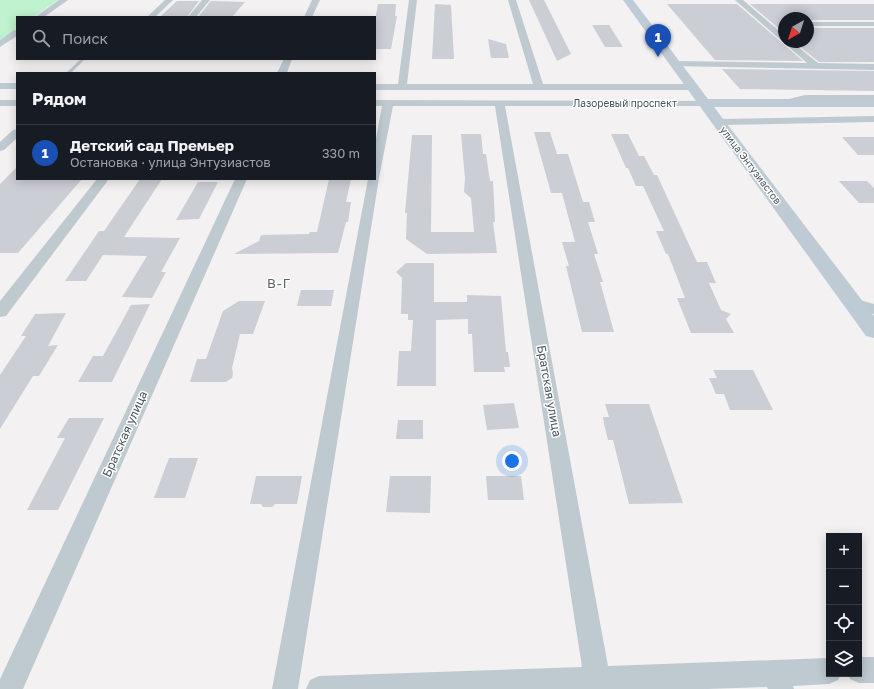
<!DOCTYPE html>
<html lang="ru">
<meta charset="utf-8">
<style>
:root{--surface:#171b24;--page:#242831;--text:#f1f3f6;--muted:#9ea1a6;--line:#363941;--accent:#1285ed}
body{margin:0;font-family:"Golos Text",sans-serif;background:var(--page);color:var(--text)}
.controls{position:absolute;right:12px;bottom:12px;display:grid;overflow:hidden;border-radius:0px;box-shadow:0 2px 10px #0003}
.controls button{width:36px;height:36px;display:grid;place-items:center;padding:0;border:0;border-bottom:1px solid var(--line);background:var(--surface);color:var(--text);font:20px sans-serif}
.compass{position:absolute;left:778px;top:12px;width:36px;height:36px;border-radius:50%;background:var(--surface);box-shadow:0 2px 10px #0003;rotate:219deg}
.you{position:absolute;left:512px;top:461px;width:14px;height:14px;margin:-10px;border:3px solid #fff;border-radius:50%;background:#1a73e8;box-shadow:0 0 0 6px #1a73e833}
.badge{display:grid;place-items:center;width:26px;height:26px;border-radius:50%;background:var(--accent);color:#fff;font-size:13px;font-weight:700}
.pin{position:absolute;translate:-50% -33px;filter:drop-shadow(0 1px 2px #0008)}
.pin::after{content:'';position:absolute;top:21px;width:14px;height:12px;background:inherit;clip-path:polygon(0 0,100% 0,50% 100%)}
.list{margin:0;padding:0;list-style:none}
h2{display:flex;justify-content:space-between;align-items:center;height:52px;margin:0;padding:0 16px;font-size:17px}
h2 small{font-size:13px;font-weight:400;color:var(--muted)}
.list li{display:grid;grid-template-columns:26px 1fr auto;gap:12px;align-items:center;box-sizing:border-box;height:56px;padding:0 16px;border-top:1px solid var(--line)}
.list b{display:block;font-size:15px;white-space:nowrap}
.list p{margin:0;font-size:13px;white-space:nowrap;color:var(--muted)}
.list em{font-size:13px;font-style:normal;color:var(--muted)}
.icon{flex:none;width:22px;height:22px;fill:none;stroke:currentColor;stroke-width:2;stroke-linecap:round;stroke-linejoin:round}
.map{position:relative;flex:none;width:874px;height:689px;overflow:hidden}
.search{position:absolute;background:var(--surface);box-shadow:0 2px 10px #0003;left:16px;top:16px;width:360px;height:44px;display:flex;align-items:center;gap:10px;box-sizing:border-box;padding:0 14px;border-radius:0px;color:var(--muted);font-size:15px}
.panel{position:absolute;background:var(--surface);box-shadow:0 2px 10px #0003;left:16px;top:72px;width:360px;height:108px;border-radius:0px}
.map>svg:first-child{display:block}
.green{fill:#bff2ce}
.building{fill:#cbced4}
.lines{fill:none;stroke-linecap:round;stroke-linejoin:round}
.lane{fill:#becad0;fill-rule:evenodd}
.street{fill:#becad0;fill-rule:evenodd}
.secondary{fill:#becbd5;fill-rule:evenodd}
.labels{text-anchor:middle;stroke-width:3;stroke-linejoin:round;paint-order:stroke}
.far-street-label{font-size:10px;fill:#48565f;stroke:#fff}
.street-label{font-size:12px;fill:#48565f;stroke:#fff}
.neighbourhood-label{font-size:13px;letter-spacing:1px;fill:#5d6266;stroke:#fff}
</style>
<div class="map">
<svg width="874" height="689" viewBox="0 0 874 689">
<rect width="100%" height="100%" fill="#f3f1f1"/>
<path class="green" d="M0 0H58L33 17H17V28L0 40Z"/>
<path class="building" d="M529 0H544L571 54 557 61Z
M177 1H199L187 17H160Z
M211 1 245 2 232 17H198Z
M378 4H396L395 16H397L391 49H375V20Z
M435 4 451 5 454 59H432Z
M667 4H737L803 61 715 60Z
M750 4H874V20H808V18H784V33Z
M592 25H609L623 47H605Z
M808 28H874V62H819L794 42H808Z
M488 39 506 44 509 58H491Z
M722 69 874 71V91L740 89Z
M534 132H550L557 154H568L583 202H589L595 222H588L598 254H594L603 282H600L614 332H582L566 266H569L562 242H575L562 193H551Z
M461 134H481L483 154H486L490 181H493L495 222H493L497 253 427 254 406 239 407 213H405L412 135H432L431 232H474L471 198 464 192 465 178Z
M611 134H628L639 156H644L654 175H657L697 262H707L716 283H709L721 310 731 314 726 319 734 333H691L677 298H685L668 254H666L656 231H664L643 186H636L628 168H626Z
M842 137H874V155H858Z
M17 167V179H82L18 253H0V184Z
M140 179H162L124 237 180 238 161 272H166L152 298 122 297 147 256 103 255 86 281H65L99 231H104Z
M329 179H351L346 202H351L348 222H346L338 253 234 254 259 241 261 235 309 234 310 232H317Z
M839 181H867L874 188V203H859Z
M198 182H218L199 219 176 220Z
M406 263H434V302H467V295L501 296 506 352H508L510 367H504L505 372H474L472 334H468V319L436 320V386H397L399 351H411L413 320H408V314H401L402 278 396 272Z
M301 290H334L331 306H297Z
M239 301H265L253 334H240L232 368 233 374 232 378 226 382H190L197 359H206L223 311Z
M150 304 112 382H78L93 356H103L131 305Z
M66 313 48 346 58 345 39 376H33L0 429V375L26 336H21L35 314Z
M713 370H753L773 410H730L724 394H716L709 378H717Z
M514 403 519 428 487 430 483 405Z
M605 404H649L683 503 629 504 613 440H608L604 424 603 417H609Z
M69 418H104L58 510H27L65 438H57Z
M398 420H423V439H396Z
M169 458H198L185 498H154Z
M256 476H302L297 504H275L272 507H263L261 504H250Z
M390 476H431L430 513 386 512Z
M486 476H521L524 500H488Z"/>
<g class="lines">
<path class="lane" d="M81 59H85L71 73H66Z"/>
<path class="street" d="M59 0H68L44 17H35Z
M165 0H173L155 17H147Z
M202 0H210L196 17H188Z
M312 0H320L312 17H304Z
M409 0H417L407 84H533L508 0H516L543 84H692L697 87 692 90H375V84H398Z
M735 0H743L784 35V42H792L818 63 874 64V70L671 66V62L674 61 807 63Z
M808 22H874V26H808Z
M14 30H17V36L0 47V40Z
M284 59H292L287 73H277Z
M0 83H17V89H0Z
M805 95H874V101H805L785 106 780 103 781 101Z
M0 100H17V106H0Z
M375 100 709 101 710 103 705 106H505L608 666 829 658V674H841L838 680 829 684 793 686 794 689H768L767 687 707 689H306L310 680 319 676 582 667 495 106H393L379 178 298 689H272L368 179H375V144L382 106H375Z
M874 116V122L719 125 714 122 719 119Z
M17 129V138L4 150 0 151V142L13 130Z
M97 179H109L6 316 0 317V301Z
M235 179H247L23 689H0V679Z
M853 298 874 304V314L847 307 845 303 847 299Z
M859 657H874V683H859L850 679 848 674H859Z"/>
<path class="secondary" d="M623 0H633L708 99H874V107H714L874 316V338L866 336Z"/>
</g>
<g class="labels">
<g class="far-street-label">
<text x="625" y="107">Лазоревый проспект</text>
<text transform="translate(751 165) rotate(53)" y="4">улица Энтузиастов</text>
</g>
<g class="street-label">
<text transform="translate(549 391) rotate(80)" y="4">Братская улица</text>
<text transform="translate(125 434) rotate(-66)" y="4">Братская улица</text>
</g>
<g class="neighbourhood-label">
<text x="279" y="288">В-Г</text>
</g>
</g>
</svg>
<div class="controls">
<button>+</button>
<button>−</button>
<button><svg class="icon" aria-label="locate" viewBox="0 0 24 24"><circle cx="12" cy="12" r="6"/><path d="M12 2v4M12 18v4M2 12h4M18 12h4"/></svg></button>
<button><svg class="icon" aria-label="layers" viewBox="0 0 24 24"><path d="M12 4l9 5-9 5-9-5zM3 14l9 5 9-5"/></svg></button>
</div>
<svg class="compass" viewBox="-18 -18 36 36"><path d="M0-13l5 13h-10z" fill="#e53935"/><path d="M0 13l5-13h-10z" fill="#9ea1a6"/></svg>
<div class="you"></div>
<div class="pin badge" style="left:658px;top:57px;background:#1a4fb4">1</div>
<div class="search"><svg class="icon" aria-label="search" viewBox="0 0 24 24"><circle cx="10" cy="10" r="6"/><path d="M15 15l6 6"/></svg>Поиск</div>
<section class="panel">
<h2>Рядом<small></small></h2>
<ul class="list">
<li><span class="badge" style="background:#1a4fb4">1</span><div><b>Детский сад Премьер</b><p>Остановка · улица Энтузиастов</p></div><em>330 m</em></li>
</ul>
</section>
</div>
